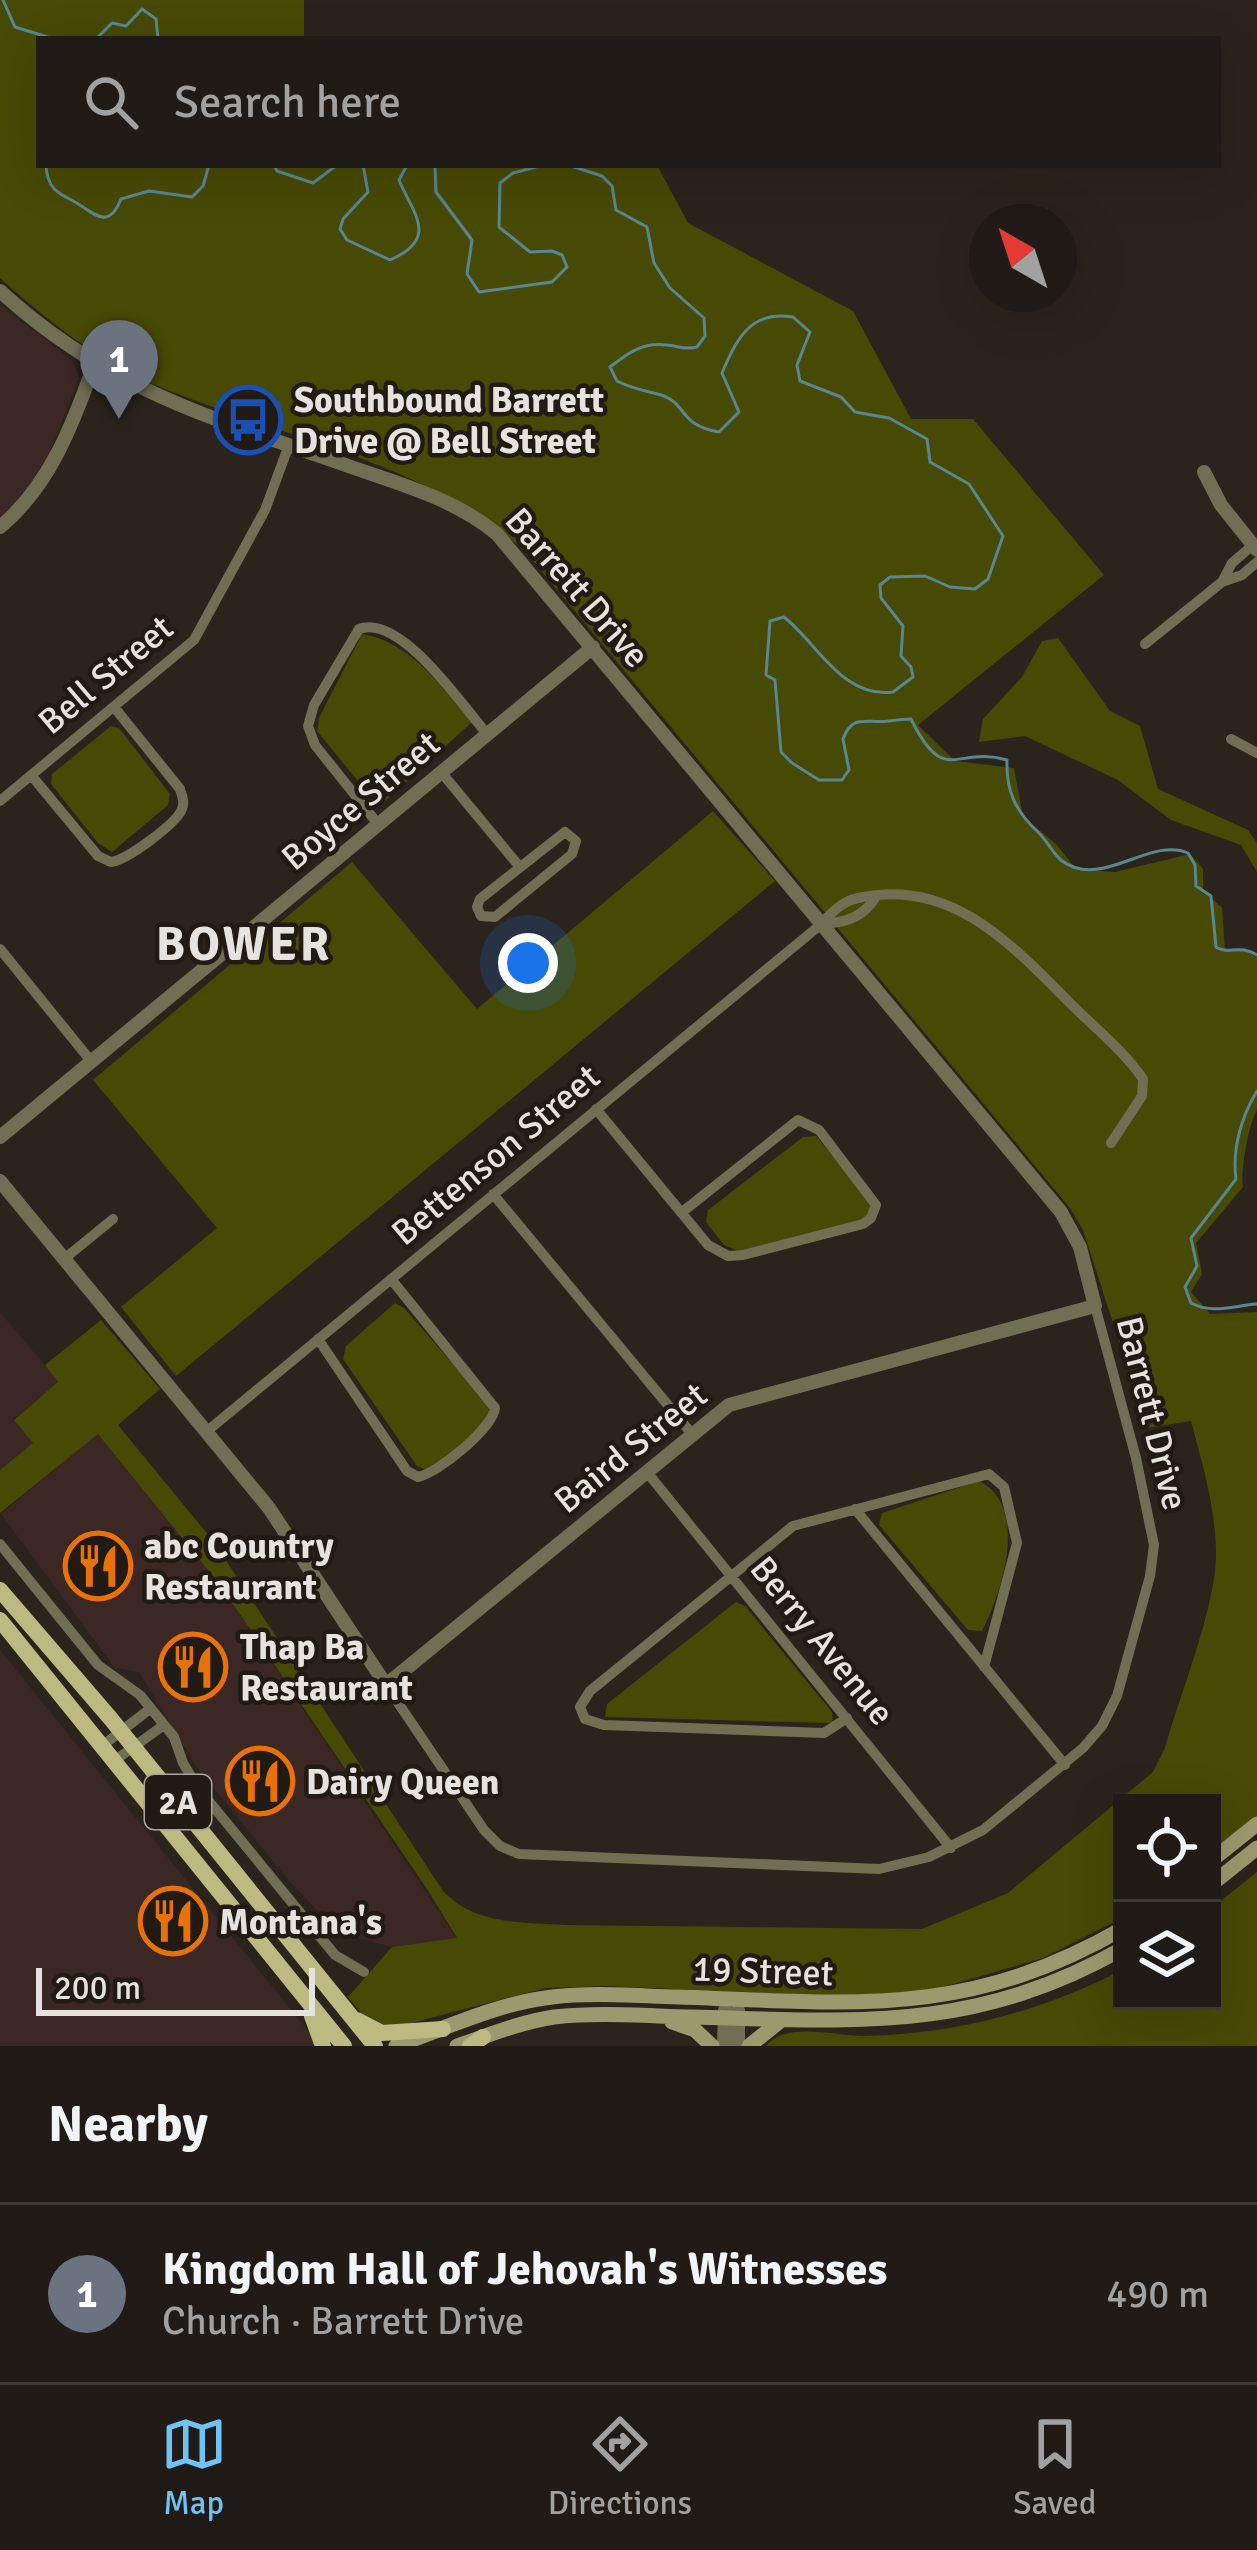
<!DOCTYPE html>
<meta charset="utf-8">
<style>
:root{--surface:#201b16;--page:#2d2823;--text:#f1f3f6;--muted:#a2a1a1;--line:#3d3935;--accent:#6fc2f4}
body{margin:0;font-family:Signika,sans-serif;background:var(--page);color:var(--text)}
.controls{position:absolute;right:36px;bottom:36px;display:grid;overflow:hidden;border-radius:0px;box-shadow:0 12px 48px #0002}
.controls button{width:108px;height:108px;display:grid;place-items:center;padding:0;border:0;border-bottom:3px solid var(--line);background:var(--surface);color:var(--text);font:60px sans-serif}
.compass{position:absolute;left:969px;top:204px;width:108px;height:108px;border-radius:50%;background:var(--surface);box-shadow:0 12px 48px #0002;rotate:321deg}
.scale{position:absolute;left:36px;bottom:30px;width:279px;box-sizing:border-box;padding-left:12px;border:6px solid #e6e2dd;border-top:0;font-size:33px;line-height:42px;white-space:nowrap;color:#e6e2dd;-webkit-text-stroke:9px #211b14;paint-order:stroke}
.you{position:absolute;left:528px;top:963px;width:42px;height:42px;margin:-30px;border:9px solid #fff;border-radius:50%;background:#1a73e8;box-shadow:0 0 0 18px #1a73e833}
.badge{display:grid;place-items:center;width:78px;height:78px;border-radius:50%;background:var(--accent);color:#fff;font-size:39px;font-weight:700}
.pin{position:absolute;translate:-50% -99px;filter:drop-shadow(0 3px 6px #0008)}
.pin::after{content:'';position:absolute;top:63px;width:42px;height:36px;background:inherit;clip-path:polygon(0 0,100% 0,50% 100%)}
.list{margin:0;padding:0;list-style:none}
h2{display:flex;justify-content:space-between;align-items:center;height:156px;margin:0;padding:0 48px;font-size:51px}
h2 small{font-size:39px;font-weight:400;color:var(--muted)}
.list li{display:grid;grid-template-columns:78px 1fr auto;gap:36px;align-items:center;box-sizing:border-box;height:180px;padding:0 48px;border-top:3px solid var(--line)}
.list b{display:block;font-size:45px;white-space:nowrap}
.list p{margin:0;font-size:39px;white-space:nowrap;color:var(--muted)}
.list em{font-size:39px;font-style:normal;color:var(--muted)}
.icon{flex:none;width:66px;height:66px;fill:none;stroke:currentColor;stroke-width:2;stroke-linecap:round;stroke-linejoin:round}
.map{position:relative;flex:none;width:1257px;height:2046px;overflow:hidden}
.search{position:absolute;background:var(--surface);box-shadow:0 12px 48px #0002;left:36px;right:36px;top:36px;height:132px;display:flex;align-items:center;gap:30px;box-sizing:border-box;padding:0 42px;border-radius:0px;color:var(--muted);font-size:45px}
.sheet{height:336px;background:var(--surface)}
nav{display:flex;justify-content:space-around;align-items:center;box-sizing:border-box;height:168px;border-top:3px solid var(--line);background:var(--surface);font-size:33px;color:var(--muted)}
nav a{display:grid;justify-items:center;gap:6px}
nav .on{color:var(--accent)}
.map>svg:first-child{display:block}
.commercial{fill:#3b2724}
.green{fill:#474a05}
.lines{fill:none;stroke-linecap:round;stroke-linejoin:round}
.stream{stroke:#598691;stroke-width:3}
.minor{stroke:#706f54;stroke-width:10}
.tertiary{stroke:#706f54;stroke-width:14}
.secondary{stroke:#9b996e;stroke-width:15}
.primary{stroke:#bcb981;stroke-width:16}
.labels{text-anchor:middle;stroke-width:9;stroke-linejoin:round;paint-order:stroke}
.shield{fill:#211b14;stroke:#aba6a1;stroke-width:3}
.shield-label{font-size:33px;font-weight:bold;fill:#e6e2dd}
.poi-label{font-size:36px;font-weight:bold;fill:#e6e2dd;stroke:#211b14;text-anchor:start}
.street-label{font-size:36px;fill:#e6e2dd;stroke:#211b14}
.district-label{font-size:48px;font-weight:bold;letter-spacing:3px;fill:#e6e2dd;stroke:#211b14}
</style>
<div class="map">
<svg width="1257" height="2046" viewBox="0 0 1257 2046">
<rect width="100%" height="100%" fill="#2b241d"/>
<path class="commercial" d="M0 305 73 361 79 378 44 468 29 492 0 518Z
M0 1312 59 1382 14 1419 33 1443 0 1470Z
M98 1433 220 1585 457 1939 392 1947 338 1932 289 1881 196 1766 139 1672 115 1668 1 1514Z
M0 1650 318 2043 316 2046H0Z"/>
<path class="green" d="M0 0H304V39H39V165H657L688 223 853 311 911 419H973L1104 575 918 725 955 761 1014 768 1023 817 1056 844 1076 869 1115 872 1190 854 1203 869V890L1222 908 1225 951H1245L1257 957V1110C1249 1122 1240 1172 1243 1187L1196 1243 1202 1274 1191 1292 1210 1314 1257 1312V1818L1212 1853V1803H1122V1918L1043 1958 933 1990 864 1997 605 1986 546 1988 388 2029 363 2015 348 1997 392 1947 457 1938 427 1889 220 1585 98 1434 0 1513V1470L33 1443 14 1420 58 1382 45 1365 101 1320 160 1389 118 1425 214 1542 443 1891C475 1925 521 1922 564 1925L922 1929 1008 1893 1153 1772 1165 1748C1180 1693 1218 1603 1216 1549 1215 1505 1202 1463 1191 1421L1147 1428 1083 1230 1070 1208 529 556C443 467 273 435 158 386 98 361 48 321 0 278Z
M362 634C410 641 442 688 472 722L384 802 370 796 317 731 319 718Z
M1058 638 1110 711 1140 726 1158 789 1248 830 1257 843V872L1241 845 1171 820 1118 780 1025 736 979 742 983 719 1022 677 1042 641Z
M111 726 119 728 170 794 168 805 112 852 98 843 51 784 52 774Z
M713 811 775 881 176 1376 121 1307 217 1228 93 1080 352 862 477 1009Z
M816 1136 869 1200 872 1214 866 1222 744 1253 724 1245 706 1222 708 1210 803 1137Z
M395 1303 404 1308 489 1405 490 1420 431 1472 417 1466 343 1359 346 1346Z
M979 1481C1030 1506 1002 1593 982 1631L968 1630 879 1525 882 1513Z
M736 1602 745 1606 832 1712 833 1723 605 1717 607 1704Z
M1257 1872V2046H766C785 2021 836 2036 863 2036 956 2034 1040 2012 1122 1970V2001H1212V1908Z"/>
<g class="lines">
<path class="stream" d="M3 0 15 27 54 39
M96 39 112 23 126 26 142 9 156 19 158 39
M46 165C47 188 57 193 75 202 93 212 108 232 121 199L149 191 192 197 203 186 209 165
M274 165 277 171 313 183 337 165
M363 165 368 192 343 219 340 229 347 240 390 260C440 238 413 214 399 180L407 165
M435 165 436 192 472 240 467 274 479 292 552 282 567 267 562 255 552 251 530 252 499 227 500 183 513 173 543 165
M568 165 602 176 612 186 616 210 647 227 654 263 670 288 704 318 705 336 697 347C684 350 679 346 667 345 642 342 628 353 610 367L617 381C632 389 648 391 664 396 687 405 679 425 719 432L739 412 722 373C737 338 751 310 793 317L810 332 797 365 800 381 841 397 855 412 889 418 927 439 930 462 969 484 1003 536 988 579 975 589 950 587 925 576 890 577 880 585 881 598 903 626 901 656 911 667 913 677 893 692C843 699 818 644 784 617L770 621 766 675 775 680 781 752 792 763 819 780H842L849 770 843 739C853 713 866 724 889 721 896 720 903 719 911 719 945 788 956 745 1007 760 1006 791 1015 811 1039 833 1048 842 1053 854 1062 861 1102 890 1150 836 1188 853L1195 865 1196 886 1211 896 1216 947C1227 955 1240 944 1257 955
M1257 1091C1241 1117 1232 1150 1236 1179L1191 1238 1197 1266 1185 1287 1191 1303C1214 1315 1235 1305 1257 1304"/>
<path class="minor" d="M1222 582 1232 563 1253 545
M1145 644 1222 582 1242 575 1257 562
M1231 739 1257 753
M441 772 519 866
M31 775 98 856 111 862C127 860 176 824 182 809 185 801 182 796 180 789L114 707
M0 801 194 640 265 510 289 445
M378 824 315 745 308 726 314 705 359 629C400 613 462 705 487 734
M565 832 576 841 572 854 495 917 481 916 477 907 480 899Z
M822 923C844 924 863 917 875 898
M0 949 91 1061
M596 1109 708 1245 728 1256 743 1255 863 1224 871 1218 876 1205 819 1130 798 1120 681 1213
M493 1194 691 1433
M64 1259 113 1219
M318 1339 407 1471 418 1477C438 1473 493 1428 495 1408L391 1279
M206 1432 813 931C827 919 838 902 858 898 951 877 1011 944 1072 1005 1095 1028 1125 1052 1143 1079L1142 1096 1111 1143
M646 1471 951 1848
M855 1509 1065 1765
M0 1544 98 1665 140 1695 174 1737 183 1763 198 1788 335 1955 364 1972
M386 1685 484 1830 500 1846 519 1854 879 1869 929 1857 983 1830 1083 1748 1102 1726 1117 1696 1150 1576 1154 1545 1136 1458 1095 1306
M847 1718 824 1733 604 1725 585 1719 580 1707 590 1691 793 1526 989 1474 1004 1487 1017 1543 984 1667
M102 1746 151 1708
M114 1761 164 1725"/>
<path class="tertiary" d="M0 291C106 388 206 416 337 462 392 482 451 496 497 534L1061 1212 1080 1247 1095 1306 729 1405 386 1685 269 1508 0 1181
M1204 472 1221 505 1257 550
M0 527C49 487 73 424 94 365
M0 1137 593 647
M724 2046 725 2010
M738 2046V2010"/>
<path class="secondary" d="M1212 1860 1257 1824
M1212 1884 1257 1848
M672 2022 695 2030 712 2046
M396 2046C446 2028 499 2003 552 1997 594 1992 637 1996 680 1997 851 2003 965 2019 1122 1929
M457 2046C489 2035 521 2022 554 2017 600 2012 647 2016 693 2017 857 2021 972 2033 1122 1949
M749 2046 779 2022"/>
<path class="primary" d="M0 1590 111 1719 375 2046
M0 1620 344 2046
M312 2016 323 2046
M357 2020 382 2033 443 2029
M470 2046 483 2037"/>
</g>
<defs>
<symbol id="bus-ring" viewBox="-11 -11 22 22"><circle r="9.5" fill="#211b14" stroke="#1a4fb4" stroke-width="1.5"/><path d="M-5-6H5V4H4V6H2V4H-2V6H-4V4H-5ZM-3.5-4V0h7V-4ZM-3.5 1.2v1.5H-2V1.2ZM2 1.2v1.5H3.5V1.2Z" fill="#1a4fb4"/></symbol>
<symbol id="restaurant-ring" viewBox="-11 -11 22 22"><circle r="9.5" fill="#211b14" stroke="#e8710a" stroke-width="1.5"/><path d="M-5-6h1v4h1v-4h1v4h1v-4h1v5L-1.5 .5V6h-2V.5L-5-1ZM5-6V6H3V1.5H1.5Q1.5-4 5-6Z" fill="#e8710a"/></symbol>
</defs>
<g fill-rule="evenodd">
<use href="#bus-ring" x="210" y="382" width="76" height="76"/>
<use href="#restaurant-ring" x="60" y="1528" width="76" height="76"/>
<use href="#restaurant-ring" x="155" y="1629" width="76" height="76"/>
<use href="#restaurant-ring" x="222" y="1743" width="76" height="76"/>
<use href="#restaurant-ring" x="135" y="1883" width="76" height="76"/>
</g>
<g class="labels">
<rect class="shield" x="145" y="1775" width="66" height="54" rx="9"/>
<g class="shield-label">
<text x="178" y="1814">2A</text>
</g>
<g class="poi-label">
<text x="294" y="412">Southbound Barrett<tspan x="294" dy="41">Drive @ Bell Street</tspan></text>
<text x="144" y="1558">abc Country<tspan x="144" dy="41">Restaurant</tspan></text>
<text x="240" y="1659">Thap Ba<tspan x="240" dy="41">Restaurant</tspan></text>
<text x="306" y="1794">Dairy Queen</text>
<text x="219" y="1934">Montana's</text>
</g>
<g class="street-label">
<text transform="translate(578 587) rotate(49)" y="13">Barrett Drive</text>
<text transform="translate(105 674) rotate(-40)" y="13">Bell Street</text>
<text transform="translate(360 800) rotate(-40)" y="13">Boyce Street</text>
<text transform="translate(495 1154) rotate(-40)" y="13">Bettenson Street</text>
<text transform="translate(1153 1413) rotate(76)" y="13">Barrett Drive</text>
<text transform="translate(630 1447) rotate(-39)" y="13">Baird Street</text>
<text transform="translate(823 1640) rotate(51)" y="13">Berry Avenue</text>
<text transform="translate(763 1970) rotate(2)" y="13">19 Street</text>
</g>
<g class="district-label">
<text x="244" y="960">BOWER</text>
</g>
</g>
</svg>
<div class="controls">
<button><svg class="icon" aria-label="locate" viewBox="0 0 24 24"><circle cx="12" cy="12" r="6"/><path d="M12 2v4M12 18v4M2 12h4M18 12h4"/></svg></button>
<button><svg class="icon" aria-label="layers" viewBox="0 0 24 24"><path d="M12 4l9 5-9 5-9-5zM3 14l9 5 9-5"/></svg></button>
</div>
<svg class="compass" viewBox="-18 -18 36 36"><path d="M0-13l5 13h-10z" fill="#e53935"/><path d="M0 13l5-13h-10z" fill="#a2a1a1"/></svg>
<div class="scale">200 m</div>
<div class="you"></div>
<div class="pin badge" style="left:119px;top:419px;background:#6b7280">1</div>
<div class="search"><svg class="icon" aria-label="search" viewBox="0 0 24 24"><circle cx="10" cy="10" r="6"/><path d="M15 15l6 6"/></svg>Search here</div>
</div>
<section class="sheet">
<h2>Nearby<small></small></h2>
<ul class="list">
<li><span class="badge" style="background:#6b7280">1</span><div><b>Kingdom Hall of Jehovah's Witnesses</b><p>Church · Barrett Drive</p></div><em>490 m</em></li>
</ul>
</section>
<nav>
<a class="on"><svg class="icon" aria-label="map" viewBox="0 0 24 24"><path d="M3 6l6-2 6 2 6-2v14l-6 2-6-2-6 2zM9 4v14M15 6v14"/></svg>Map</a>
<a><svg class="icon" aria-label="directions" viewBox="0 0 24 24"><path d="M12 3l9 9-9 9-9-9zM9 14v-3h6M13 9l2 2-2 2"/></svg>Directions</a>
<a><svg class="icon" aria-label="saved" viewBox="0 0 24 24"><path d="M7 4h10v16l-5-4-5 4z"/></svg>Saved</a>
</nav>
